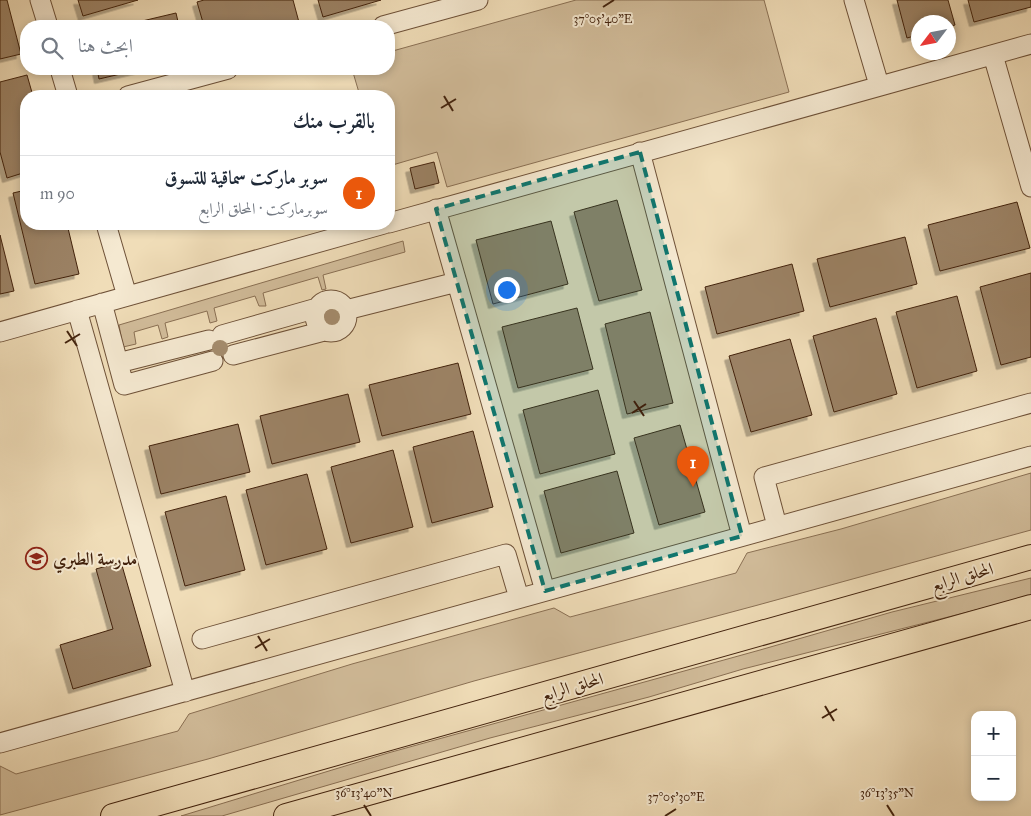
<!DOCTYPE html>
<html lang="ar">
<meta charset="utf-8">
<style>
:root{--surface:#fff;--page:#f6f6f7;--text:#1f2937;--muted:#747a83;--line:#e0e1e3;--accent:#ea580c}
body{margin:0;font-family:"IM FELL Great Primer",Amiri,serif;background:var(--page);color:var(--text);direction:rtl}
.controls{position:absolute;right:15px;bottom:15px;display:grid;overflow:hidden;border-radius:10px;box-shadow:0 2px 8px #0003}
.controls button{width:45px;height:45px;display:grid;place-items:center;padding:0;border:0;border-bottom:1px solid var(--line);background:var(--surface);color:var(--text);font:25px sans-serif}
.compass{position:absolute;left:911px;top:15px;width:45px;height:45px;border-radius:50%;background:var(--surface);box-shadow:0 2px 8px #0003;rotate:238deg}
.you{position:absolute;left:506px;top:289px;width:18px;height:18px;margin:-12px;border:4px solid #fff;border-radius:50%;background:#1a73e8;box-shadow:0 0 0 8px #1a73e833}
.badge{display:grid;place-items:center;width:32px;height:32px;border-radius:50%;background:var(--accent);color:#fff;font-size:16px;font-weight:700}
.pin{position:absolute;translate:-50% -41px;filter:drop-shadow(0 1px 2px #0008)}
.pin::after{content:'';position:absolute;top:26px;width:18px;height:15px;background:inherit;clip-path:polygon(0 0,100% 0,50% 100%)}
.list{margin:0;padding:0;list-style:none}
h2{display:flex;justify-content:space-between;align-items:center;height:65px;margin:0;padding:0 20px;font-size:21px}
h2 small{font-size:16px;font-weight:400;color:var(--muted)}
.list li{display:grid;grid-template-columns:32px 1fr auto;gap:15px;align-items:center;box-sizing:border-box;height:75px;padding:0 20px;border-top:1px solid var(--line)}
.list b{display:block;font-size:19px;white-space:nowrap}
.list p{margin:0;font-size:16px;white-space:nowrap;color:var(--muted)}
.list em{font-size:16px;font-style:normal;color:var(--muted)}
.icon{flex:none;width:28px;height:28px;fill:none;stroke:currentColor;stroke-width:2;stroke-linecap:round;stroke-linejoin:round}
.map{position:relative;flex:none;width:1031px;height:816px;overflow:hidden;direction:ltr}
.search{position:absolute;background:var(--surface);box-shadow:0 2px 8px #0003;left:20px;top:20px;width:375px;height:55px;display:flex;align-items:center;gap:12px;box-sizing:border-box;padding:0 18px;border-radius:20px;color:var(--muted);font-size:19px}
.panel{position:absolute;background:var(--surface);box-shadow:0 2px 8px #0003;left:20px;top:90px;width:375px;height:140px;border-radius:20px;direction:rtl}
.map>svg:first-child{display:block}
.green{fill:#d2bd9b;stroke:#8a7054}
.building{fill:#9c8366;stroke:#42220d;filter:url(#shadow)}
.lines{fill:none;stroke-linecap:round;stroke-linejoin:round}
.minor-casing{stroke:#6e5138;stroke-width:21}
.major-casing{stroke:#42220d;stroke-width:26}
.minor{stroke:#f5e9d1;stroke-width:19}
.major{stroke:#f0ddb8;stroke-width:24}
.tree{fill:#a48c6d}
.marked{fill:#0f766e;fill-opacity:0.2;stroke:#0f766e;stroke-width:4;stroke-dasharray:10 6;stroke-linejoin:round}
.ticks{fill:none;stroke:#42220d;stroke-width:2}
.labels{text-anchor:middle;stroke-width:4;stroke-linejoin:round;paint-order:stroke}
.poi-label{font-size:18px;font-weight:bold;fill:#42220d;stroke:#f5e9d1;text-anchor:start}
.street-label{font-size:18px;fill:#42220d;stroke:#f5e9d1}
.ticks-label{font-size:12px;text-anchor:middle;fill:#42220d;stroke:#f5e9d1;stroke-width:4;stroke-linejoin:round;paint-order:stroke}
</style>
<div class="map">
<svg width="1031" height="816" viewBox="0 0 1031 816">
<defs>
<filter id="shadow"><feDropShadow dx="-4.5" dy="4.5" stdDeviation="0" flood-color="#0004"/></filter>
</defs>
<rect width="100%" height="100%" fill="#f0ddb8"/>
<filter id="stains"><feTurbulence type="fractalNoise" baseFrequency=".004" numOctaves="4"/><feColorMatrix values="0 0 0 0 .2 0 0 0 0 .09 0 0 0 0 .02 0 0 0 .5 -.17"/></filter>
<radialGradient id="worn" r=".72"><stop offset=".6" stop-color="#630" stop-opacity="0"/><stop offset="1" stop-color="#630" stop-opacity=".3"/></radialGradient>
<path class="green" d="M576 0H764L789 92 447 187 437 152 389 166V96H360L352 69H389V52Z
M403 241 405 252 323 275 326 289 322 290 318 277 263 293 266 306H259L255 296 214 308 217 321 210 323 207 311 165 323 168 337 162 339 158 325 134 332 136 344 123 347 119 325Z
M1031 473V530L758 605 474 681 208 759 0 815V766L16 774 178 731 189 714 352 664 554 608 570 617 736 573 747 553 841 529Z
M1031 578V596L743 669 649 697 490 738 222 816H181L388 753 760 650 892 612Z"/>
<path class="building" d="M0 0H7L21 54 0 59Z
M78 0H138L83 16Z
M204 0H293L300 26H204L197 2Z
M318 0H381L323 17Z
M897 0H948L955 25 948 27V22H918V35L907 38Z
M968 0H1031V7L974 22Z
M176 13 179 26H121Z
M97 69H142L99 79Z
M27 75 33 96H26V172L7 178 0 152V82Z
M434 162 439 183 415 189 410 168Z
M26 190V224H67L79 274 35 284 13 193Z
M617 200 642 290 599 301 574 212Z
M1017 202 1030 248 940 271 928 225Z
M551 221 568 284 493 304 476 240Z
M0 235 14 291 0 294Z
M905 237 917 284 830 307 817 259Z
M792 264 804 311 717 334 705 287Z
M1031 273V357L1001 365 980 287Z
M957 296 977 371 917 388 896 312Z
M577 308 593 369 518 388 502 327Z
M650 312 673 403 627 414 605 324Z
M876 318 897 394 834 412 813 336Z
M790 339 812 415 751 432 729 356Z
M458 363 471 414 382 436 369 385Z
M598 390 615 454 540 474 523 410Z
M348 394 360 442 272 464 260 416Z
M238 424 250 472 161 494 149 446Z
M680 425 705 512 659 525 634 438Z
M473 431 493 507 432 523 413 447Z
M393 450 413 527 351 543 331 467Z
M617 471 634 533 561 553 544 491Z
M307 474 327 549 266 565 246 490Z
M226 496 245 570 185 586 165 512Z
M121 562 151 666 73 689 60 645 113 629 96 569Z"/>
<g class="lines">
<defs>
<path id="minor" d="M40 0 48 26
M854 0 879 85
M383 26 478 0
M993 55 1031 187
M60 69 68 96
M128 96 228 69
M640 152 742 536
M436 209 545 591
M389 223 1031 44
M106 224 127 296
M315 316a16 16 0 1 1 32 0a16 16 0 1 1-32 0Z
M102 303 124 385 213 361
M77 310 185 692
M346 310 457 282
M0 332 384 224
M222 335 317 308
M233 355 324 331
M118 363 209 340
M777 526 764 477 1031 403
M202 639 506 554 519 598
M0 743 1031 456"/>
<path id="major" d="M113 816 1031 557
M286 816 1031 607"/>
</defs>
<use href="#minor" class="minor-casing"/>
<use href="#major" class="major-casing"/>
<use href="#minor" class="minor"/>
<use href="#major" class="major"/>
</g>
<g class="tree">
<circle cx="332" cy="317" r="8"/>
<circle cx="220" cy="348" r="8"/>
</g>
<path class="marked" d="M640 152 742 536 545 591 436 209Z"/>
<path class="ticks" d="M603 7 614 0M444 96 453 111M441 108 456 99M67 331 77 346M65 343 80 334M634 401 644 416M632 413 646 404M258 636 267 651M255 648 270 639M825 706 834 721M822 718 837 709M364 805 371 816M887 805 894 816M665 816 676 809"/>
<defs>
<symbol id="school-ring" viewBox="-11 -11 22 22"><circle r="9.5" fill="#f5e9d1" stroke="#8f2418" stroke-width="1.5"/><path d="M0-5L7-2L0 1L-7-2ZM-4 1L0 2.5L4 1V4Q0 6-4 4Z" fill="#8f2418"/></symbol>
</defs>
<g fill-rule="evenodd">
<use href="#school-ring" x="24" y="546" width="25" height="25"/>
</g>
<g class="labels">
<g class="poi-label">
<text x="53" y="565">مدرسة الطبري</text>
</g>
<g class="street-label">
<text transform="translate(962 577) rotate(-16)" y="6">المحلق الرابع</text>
<text transform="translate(572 687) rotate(-16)" y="6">المحلق الرابع</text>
</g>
</g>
<g class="ticks-label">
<text x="603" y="23">37°05'40"E</text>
<text x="364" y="797">36°13'40"N</text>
<text x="887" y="797">36°13'35"N</text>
<text x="676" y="801">37°05'30"E</text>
</g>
<rect width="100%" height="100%" filter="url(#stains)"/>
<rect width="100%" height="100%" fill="url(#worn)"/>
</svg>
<div class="controls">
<button>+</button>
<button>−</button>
</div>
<svg class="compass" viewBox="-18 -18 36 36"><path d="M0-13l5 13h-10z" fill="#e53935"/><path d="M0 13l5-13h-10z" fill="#747a83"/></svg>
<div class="you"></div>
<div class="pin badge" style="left:693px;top:487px">1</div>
<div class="search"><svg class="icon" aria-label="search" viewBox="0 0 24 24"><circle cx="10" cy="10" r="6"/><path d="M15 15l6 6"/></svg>ابحث هنا</div>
<section class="panel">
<h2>بالقرب منك<small></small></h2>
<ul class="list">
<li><span class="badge">1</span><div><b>سوبر ماركت سماقية للتسوق</b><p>سوبرماركت · المحلق الرابع</p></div><em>90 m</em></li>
</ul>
</section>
</div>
